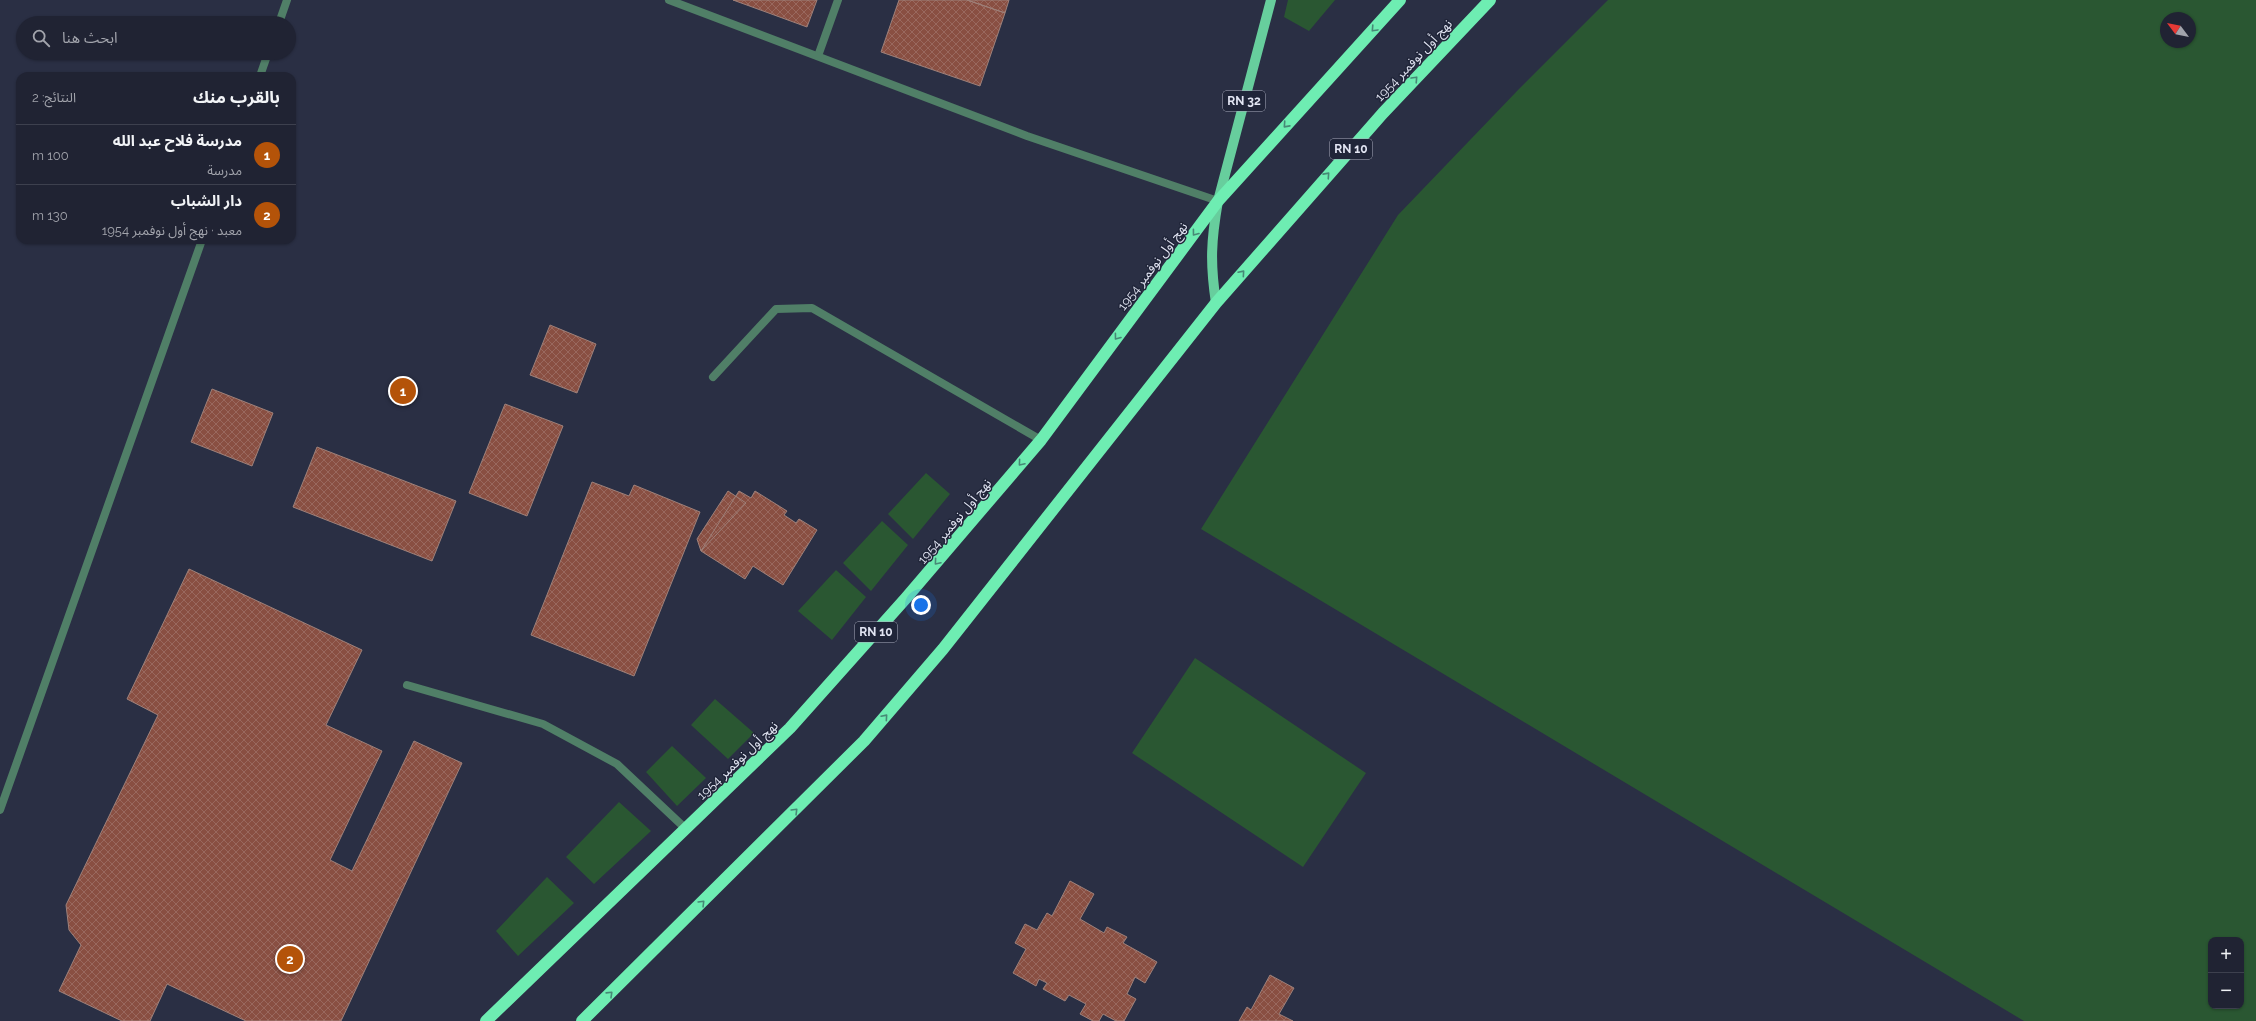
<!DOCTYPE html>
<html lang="ar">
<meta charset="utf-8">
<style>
:root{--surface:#202333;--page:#282b3b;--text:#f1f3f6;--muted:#a2a4ac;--line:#3d404e;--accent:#b45309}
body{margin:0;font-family:Raleway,"Noto Sans Arabic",sans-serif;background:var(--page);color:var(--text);direction:rtl}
.controls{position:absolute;right:12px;bottom:12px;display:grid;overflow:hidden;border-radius:8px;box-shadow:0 1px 3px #0004}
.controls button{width:36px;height:36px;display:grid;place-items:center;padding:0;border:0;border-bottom:1px solid var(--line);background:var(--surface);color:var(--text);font:20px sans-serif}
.compass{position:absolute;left:2160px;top:12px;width:36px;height:36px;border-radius:50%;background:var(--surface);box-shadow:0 1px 3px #0004;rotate:302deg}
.you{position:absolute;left:921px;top:605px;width:14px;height:14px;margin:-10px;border:3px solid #fff;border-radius:50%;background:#1a73e8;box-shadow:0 0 0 6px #1a73e833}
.badge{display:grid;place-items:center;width:26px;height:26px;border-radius:50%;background:var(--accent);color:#fff;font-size:13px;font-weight:700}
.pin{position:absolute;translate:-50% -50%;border:2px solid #fff;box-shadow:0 1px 4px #0006}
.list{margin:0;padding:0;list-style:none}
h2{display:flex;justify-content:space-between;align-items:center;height:52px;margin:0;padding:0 16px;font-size:17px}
h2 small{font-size:13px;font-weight:400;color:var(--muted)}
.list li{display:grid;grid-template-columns:26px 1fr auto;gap:12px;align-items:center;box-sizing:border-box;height:60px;padding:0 16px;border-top:1px solid var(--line)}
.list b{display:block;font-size:15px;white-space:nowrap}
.list p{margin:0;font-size:13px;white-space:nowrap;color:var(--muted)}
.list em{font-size:13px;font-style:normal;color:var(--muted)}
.icon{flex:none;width:22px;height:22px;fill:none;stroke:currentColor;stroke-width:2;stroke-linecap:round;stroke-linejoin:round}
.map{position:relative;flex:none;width:2256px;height:1021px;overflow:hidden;direction:ltr}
.search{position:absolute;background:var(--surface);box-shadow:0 1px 3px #0004;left:16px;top:16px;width:280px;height:44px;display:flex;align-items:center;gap:10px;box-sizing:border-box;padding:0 14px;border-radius:22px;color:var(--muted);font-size:15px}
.panel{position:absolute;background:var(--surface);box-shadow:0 1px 3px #0004;left:16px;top:72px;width:280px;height:172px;border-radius:12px;direction:rtl}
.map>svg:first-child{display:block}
.green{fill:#2a5732;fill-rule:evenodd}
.building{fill:url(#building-cross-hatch);stroke:#9e817a}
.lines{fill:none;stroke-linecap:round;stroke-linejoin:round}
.lane{stroke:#507f67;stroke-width:8}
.street{stroke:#507f67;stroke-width:8}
.primary{stroke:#67ce9d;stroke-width:10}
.highway{stroke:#6eedb2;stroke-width:12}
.oneway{stroke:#478976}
.labels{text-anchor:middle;stroke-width:3;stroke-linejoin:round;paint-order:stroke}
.shield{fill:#202539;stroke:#a8abbb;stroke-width:1}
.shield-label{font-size:12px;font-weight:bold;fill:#e2e5f3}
.street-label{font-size:13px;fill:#e2e5f3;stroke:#202539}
</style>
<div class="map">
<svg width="2256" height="1021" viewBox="0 0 2256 1021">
<defs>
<pattern id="building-cross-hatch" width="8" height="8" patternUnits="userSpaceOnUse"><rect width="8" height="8" fill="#894f42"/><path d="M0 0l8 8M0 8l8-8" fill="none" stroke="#99685e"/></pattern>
</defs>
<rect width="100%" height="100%" fill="#2a2f44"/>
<path class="green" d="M1288 0H1335L1309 31 1284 17Z
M1608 0H2256V1021H2024L1201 529 1398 215 1518 90ZM2166 18H2190V42H2166ZM2211 940H2241V1006H2211Z
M926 473 950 494 913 539 888 514Z
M882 521 908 545 871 591 843 563Z
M836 570 866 597 832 640 798 611Z
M1195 658 1366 773 1303 867 1132 753Z
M715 699 754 733 728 759 691 725Z
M672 746 706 778 677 806 646 772Z
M619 802 651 831 594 884 566 857Z
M547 877 574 903 518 956 496 931Z"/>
<path class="building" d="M733 0H817L807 27Z
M899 0H967L1005 13 980 86 881 52Z
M967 0H1009L1005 13Z
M550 325 596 344 577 393 530 375Z
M212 389 273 413 252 466 191 442Z
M505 404 563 426 527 516 469 493Z
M317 447 456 501 432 561 293 507Z
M592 482 629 496 634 485 700 512 634 676 531 635Z
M728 491 746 503 701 551 697 539Z
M739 491 751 498 755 491 787 511 784 515 796 523 799 519 817 530 783 585 753 566 745 579 701 551Z
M189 569 362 650 326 725 382 751 330 860 352 871 414 741 462 763 341 1021H246L167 984 150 1021H122L59 991 81 945 69 930 66 905 158 715 127 699Z
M1070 881 1094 894 1080 919 1104 933 1107 927 1127 937 1123 943 1157 962 1145 983 1135 977 1127 994 1136 999 1124 1021H1116L1103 1014 1099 1021H1093L1080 1014 1086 1004 1069 995 1065 1001 1043 989 1047 983 1039 979 1036 986 1013 973 1026 949 1015 943 1025 924 1037 930 1047 913 1052 916Z
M1270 975 1294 988 1279 1014 1293 1021H1239L1247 1007 1251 1010Z"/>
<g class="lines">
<path class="lane" d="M818 56 838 0
M713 377 776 309 812 308 1041 440
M407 685 543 724 617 764 686 829"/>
<path class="street" d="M669 0 1027 136 1218 201
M279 23 287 0
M260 76 268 53
M0 810 202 240"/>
<path class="primary" d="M1216 303C1210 263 1211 241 1218 201L1271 0"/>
<path class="highway" d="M486 1021 790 728 906 598 1041 440 1218 201 1400 0
M582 1021 864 741 943 649 1216 303 1383 113 1490 0"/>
</g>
<defs><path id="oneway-chevron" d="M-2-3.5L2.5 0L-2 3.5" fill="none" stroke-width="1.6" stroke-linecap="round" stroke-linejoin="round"/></defs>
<g class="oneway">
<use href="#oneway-chevron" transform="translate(1374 29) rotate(133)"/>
<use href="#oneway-chevron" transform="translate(1415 79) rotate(-47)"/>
<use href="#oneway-chevron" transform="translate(1286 125) rotate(132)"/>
<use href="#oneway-chevron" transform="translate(1327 175) rotate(-48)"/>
<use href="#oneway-chevron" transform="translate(1195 233) rotate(127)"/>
<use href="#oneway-chevron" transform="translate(1242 273) rotate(-49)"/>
<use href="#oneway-chevron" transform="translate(1117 337) rotate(127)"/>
<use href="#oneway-chevron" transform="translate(1021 463) rotate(130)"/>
<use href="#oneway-chevron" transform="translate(937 562) rotate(130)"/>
<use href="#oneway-chevron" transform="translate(885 717) rotate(-49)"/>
<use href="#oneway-chevron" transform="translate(795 811) rotate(-45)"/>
<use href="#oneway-chevron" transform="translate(702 903) rotate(-45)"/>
<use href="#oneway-chevron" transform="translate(610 994) rotate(-44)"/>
</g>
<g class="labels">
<g class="shield">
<rect x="1223" y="91" width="42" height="20" rx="3"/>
<rect x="1330" y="139" width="42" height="20" rx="3"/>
<rect x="855" y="622" width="42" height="20" rx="3"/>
</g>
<g class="shield-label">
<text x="1244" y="105">RN 32</text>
<text x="1351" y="153">RN 10</text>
<text x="876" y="636">RN 10</text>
</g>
<g class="street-label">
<text transform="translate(1413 60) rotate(-47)" y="5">نهج أول نوفمبر 1954</text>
<text transform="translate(1152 266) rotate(-53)" y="5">نهج أول نوفمبر 1954</text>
<text transform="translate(954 521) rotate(-50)" y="5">نهج أول نوفمبر 1954</text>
<text transform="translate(737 760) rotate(-44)" y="5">نهج أول نوفمبر 1954</text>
</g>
</g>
</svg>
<div class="controls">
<button>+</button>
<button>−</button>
</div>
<svg class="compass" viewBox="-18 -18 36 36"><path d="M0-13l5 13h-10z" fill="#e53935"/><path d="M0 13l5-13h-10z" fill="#a2a4ac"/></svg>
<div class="you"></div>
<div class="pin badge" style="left:403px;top:391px">1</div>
<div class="pin badge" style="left:290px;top:959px">2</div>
<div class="search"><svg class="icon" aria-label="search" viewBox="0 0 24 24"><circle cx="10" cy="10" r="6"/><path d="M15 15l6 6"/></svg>ابحث هنا</div>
<section class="panel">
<h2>بالقرب منك<small>النتائج: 2</small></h2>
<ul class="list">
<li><span class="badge">1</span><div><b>مدرسة فلاح عبد الله</b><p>مدرسة</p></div><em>100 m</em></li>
<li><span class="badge">2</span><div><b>دار الشباب</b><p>معبد · نهج أول نوفمبر 1954</p></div><em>130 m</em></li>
</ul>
</section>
</div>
